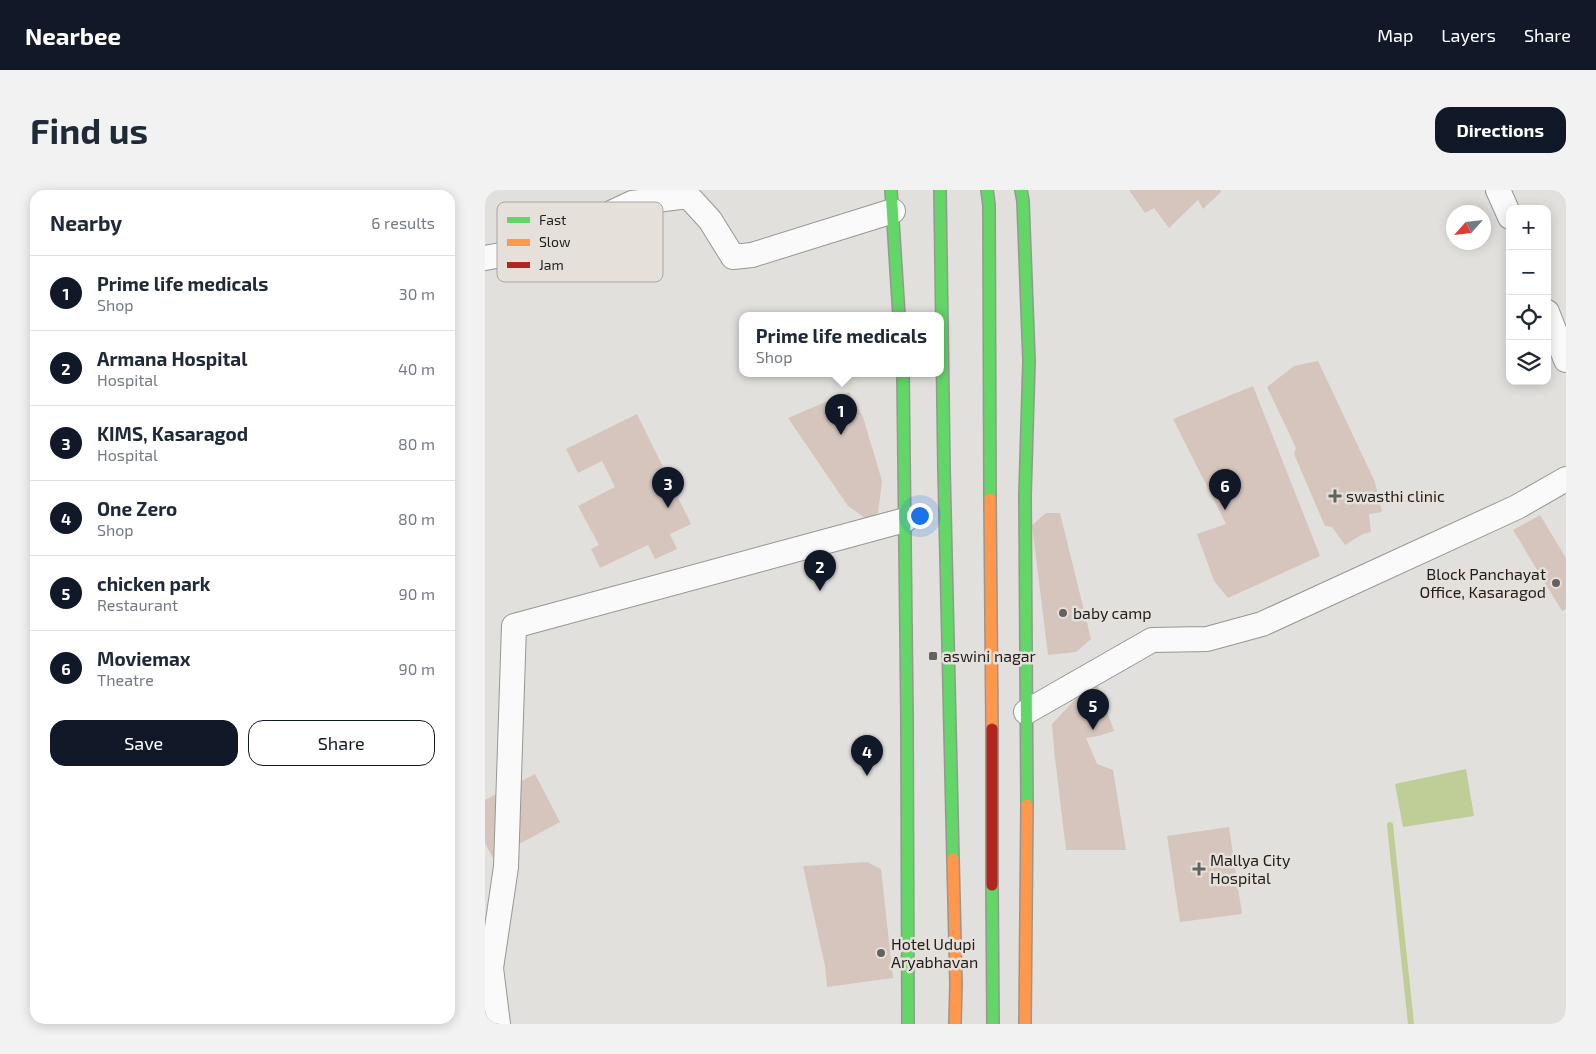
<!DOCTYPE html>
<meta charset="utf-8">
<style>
:root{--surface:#fff;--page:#f2f2f3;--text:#1f2937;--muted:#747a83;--line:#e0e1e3;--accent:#111827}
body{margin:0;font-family:"Exo 2",sans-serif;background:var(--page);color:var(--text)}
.controls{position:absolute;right:15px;top:15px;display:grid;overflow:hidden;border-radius:10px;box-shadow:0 2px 12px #0003}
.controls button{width:45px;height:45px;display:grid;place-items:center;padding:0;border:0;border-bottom:1px solid var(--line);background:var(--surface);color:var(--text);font:25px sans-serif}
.compass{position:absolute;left:961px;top:15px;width:45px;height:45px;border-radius:50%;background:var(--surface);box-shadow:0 2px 12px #0003;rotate:243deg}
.you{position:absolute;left:434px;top:325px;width:18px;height:18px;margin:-12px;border:4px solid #fff;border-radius:50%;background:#1a73e8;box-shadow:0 0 0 8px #1a73e833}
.badge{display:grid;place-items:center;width:32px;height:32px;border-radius:50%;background:var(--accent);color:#fff;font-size:16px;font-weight:700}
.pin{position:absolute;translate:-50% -41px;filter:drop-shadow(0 1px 2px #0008)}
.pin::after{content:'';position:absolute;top:26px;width:18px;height:15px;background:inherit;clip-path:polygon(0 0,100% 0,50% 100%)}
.popup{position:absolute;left:254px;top:122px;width:205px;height:65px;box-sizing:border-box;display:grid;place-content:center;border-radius:10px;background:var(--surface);filter:drop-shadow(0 1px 4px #0005);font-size:16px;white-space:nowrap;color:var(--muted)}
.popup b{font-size:19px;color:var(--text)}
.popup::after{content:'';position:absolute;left:50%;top:100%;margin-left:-10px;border:10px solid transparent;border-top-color:var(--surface)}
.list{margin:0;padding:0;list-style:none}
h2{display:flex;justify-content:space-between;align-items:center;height:65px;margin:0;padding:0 20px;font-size:21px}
h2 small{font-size:16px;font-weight:400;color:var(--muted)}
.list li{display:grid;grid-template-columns:32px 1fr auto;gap:15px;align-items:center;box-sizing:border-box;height:75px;padding:0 20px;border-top:1px solid var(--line)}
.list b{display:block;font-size:19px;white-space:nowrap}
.list p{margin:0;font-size:16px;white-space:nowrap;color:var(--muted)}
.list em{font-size:16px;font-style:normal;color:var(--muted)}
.actions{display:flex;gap:10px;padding:15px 20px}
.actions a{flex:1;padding:11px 0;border:1px solid var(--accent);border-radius:15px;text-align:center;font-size:18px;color:var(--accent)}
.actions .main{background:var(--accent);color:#fff}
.icon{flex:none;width:28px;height:28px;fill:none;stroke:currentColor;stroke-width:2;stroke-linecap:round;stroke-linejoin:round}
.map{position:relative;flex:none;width:1081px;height:834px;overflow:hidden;border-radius:15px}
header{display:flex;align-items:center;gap:30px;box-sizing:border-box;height:70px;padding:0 25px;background:var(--accent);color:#fff}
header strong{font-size:24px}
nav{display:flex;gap:28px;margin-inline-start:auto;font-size:18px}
.intro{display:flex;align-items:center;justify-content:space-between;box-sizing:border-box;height:120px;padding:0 30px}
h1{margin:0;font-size:35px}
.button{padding:12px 22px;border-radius:15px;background:var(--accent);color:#fff;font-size:18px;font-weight:700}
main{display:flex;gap:30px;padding:0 30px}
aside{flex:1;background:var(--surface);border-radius:15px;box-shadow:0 2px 12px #0003}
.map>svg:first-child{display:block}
.water{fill:#bece96}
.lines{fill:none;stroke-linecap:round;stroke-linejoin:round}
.stream{stroke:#bece96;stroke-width:6}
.building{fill:#d5c5bd}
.street-casing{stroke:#989693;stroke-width:26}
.fast-casing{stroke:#989693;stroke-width:14}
.slow-casing{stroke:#989693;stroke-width:14}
.jam-casing{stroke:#989693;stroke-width:14}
.street{stroke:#fbfafa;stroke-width:24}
.fast{stroke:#63d668;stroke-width:11}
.slow{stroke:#ff974d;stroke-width:11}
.jam{stroke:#b3261e;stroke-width:11}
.poi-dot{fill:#646260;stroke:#e5e0da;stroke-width:2}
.labels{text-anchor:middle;stroke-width:5;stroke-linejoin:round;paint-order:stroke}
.poi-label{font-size:16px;fill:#201e1c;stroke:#e5e0da;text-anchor:start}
.key{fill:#e5e0da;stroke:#aaa6a1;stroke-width:1}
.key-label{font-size:14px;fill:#201e1c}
</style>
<header>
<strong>Nearbee</strong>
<nav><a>Map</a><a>Layers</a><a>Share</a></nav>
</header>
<div class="intro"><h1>Find us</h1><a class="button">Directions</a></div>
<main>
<aside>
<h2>Nearby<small>6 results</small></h2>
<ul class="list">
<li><span class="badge">1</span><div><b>Prime life medicals</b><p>Shop</p></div><em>30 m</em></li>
<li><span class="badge">2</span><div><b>Armana Hospital</b><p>Hospital</p></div><em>40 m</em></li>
<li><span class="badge">3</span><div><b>KIMS, Kasaragod</b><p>Hospital</p></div><em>80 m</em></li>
<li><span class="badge">4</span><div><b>One Zero</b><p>Shop</p></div><em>80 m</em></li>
<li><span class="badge">5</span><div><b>chicken park</b><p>Restaurant</p></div><em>90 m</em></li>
<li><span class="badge">6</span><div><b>Moviemax</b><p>Theatre</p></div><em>90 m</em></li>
</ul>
<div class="actions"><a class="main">Save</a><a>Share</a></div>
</aside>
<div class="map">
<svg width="1081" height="834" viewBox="0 0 1081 834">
<rect width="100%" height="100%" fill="#e2e0dd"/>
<path class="water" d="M981 579 989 626 918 637 910 594Z"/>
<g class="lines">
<path class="stream" d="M905 635 926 834"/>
</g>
<path class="building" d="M644 0H735L736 2 718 19 713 10 684 38 669 18 660 23Z
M833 171 890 292 897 322 884 324 886 342 878 344 860 355 847 337 840 336 809 264 811 258 782 197 809 176Z
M768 196 835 366 743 408 729 391 712 344 741 334 688 229Z
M364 202 378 227 397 291 393 323 383 330 363 316 303 228Z
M152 224 206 334 185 344 192 359 170 369 163 355 115 378 106 359 114 355 93 316 130 297 117 271 93 283 81 259Z
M561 323H575L606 449 591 462 563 465 547 335Z
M1055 325 1081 368V419L1077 421 1028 340Z
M612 493 629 541 613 546 601 548 612 574 628 580 641 660H581L569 560 567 534 604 495Z
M50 584 75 632 8 668 0 653V610Z
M744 637 757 724 695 732 682 646Z
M382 672 396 679 408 788 342 797 340 776 318 676Z"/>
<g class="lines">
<defs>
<path id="street" d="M1013 0 1025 27
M0 68 49 59 147 13 203 6 225 30 248 67 267 65 408 21
M1062 122 1081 170
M541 522 667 450 722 449 777 434 1032 317 1081 289
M13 834 6 778 21 677 29 436 420 330"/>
<path id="fast" d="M406 0 414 126
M455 0 459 279 468 669
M502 0 504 15 505 309
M536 0 538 11 544 171 540 305 542 615
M418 184 422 526 423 834
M507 695 508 834"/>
<path id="slow" d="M505 309 507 539
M468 669 471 794 470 834
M540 834 542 615"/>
<path id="jam" d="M507 539V695"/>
</defs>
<use href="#street" class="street-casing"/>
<use href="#fast" class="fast-casing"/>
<use href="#slow" class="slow-casing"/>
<use href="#jam" class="jam-casing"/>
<use href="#street" class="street"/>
<use href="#fast" class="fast"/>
<use href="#slow" class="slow"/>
<use href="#jam" class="jam"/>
</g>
<g class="poi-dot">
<path d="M847.5 298.5h5v5h5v5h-5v5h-5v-5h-5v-5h5z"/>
<circle cx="1071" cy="393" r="5"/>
<circle cx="578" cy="423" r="5"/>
<rect x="443" y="461" width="10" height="10" rx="2.5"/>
<path d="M711.5 671.5h5v5h5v5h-5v5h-5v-5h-5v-5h5z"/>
<circle cx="396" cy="763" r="5"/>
</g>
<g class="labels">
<g class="poi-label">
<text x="861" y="312">swasthi clinic</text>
<text x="1061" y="390" text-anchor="end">Block Panchayat<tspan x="1061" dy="18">Office, Kasaragod</tspan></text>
<text x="588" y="429">baby camp</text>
<text x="458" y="472">aswini nagar</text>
<text x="725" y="676">Mallya City<tspan x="725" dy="18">Hospital</tspan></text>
<text x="406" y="760">Hotel Udupi<tspan x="406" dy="18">Aryabhavan</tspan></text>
</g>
</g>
<rect x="12" y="12" width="166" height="80" rx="8" class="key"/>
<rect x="22" y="27" width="23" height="6" fill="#63d668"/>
<rect x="22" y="49" width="23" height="7" fill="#ff974d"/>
<rect x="22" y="72" width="23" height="6" fill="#b3261e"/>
<g class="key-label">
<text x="54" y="35">Fast</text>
<text x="54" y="57">Slow</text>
<text x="54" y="80">Jam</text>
</g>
</svg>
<div class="controls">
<button>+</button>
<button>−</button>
<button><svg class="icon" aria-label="locate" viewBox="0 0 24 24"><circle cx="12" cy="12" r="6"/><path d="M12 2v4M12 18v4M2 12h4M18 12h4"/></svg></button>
<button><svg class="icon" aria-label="layers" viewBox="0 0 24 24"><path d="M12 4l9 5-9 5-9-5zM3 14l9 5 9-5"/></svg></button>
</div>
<svg class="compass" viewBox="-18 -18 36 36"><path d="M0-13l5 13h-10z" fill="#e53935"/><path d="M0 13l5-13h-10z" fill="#747a83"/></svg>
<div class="you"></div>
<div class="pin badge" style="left:356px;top:245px">1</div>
<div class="popup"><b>Prime life medicals</b>Shop</div>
<div class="pin badge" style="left:335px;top:401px">2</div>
<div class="pin badge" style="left:183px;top:318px">3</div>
<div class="pin badge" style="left:382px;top:586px">4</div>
<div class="pin badge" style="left:608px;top:540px">5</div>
<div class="pin badge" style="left:740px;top:320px">6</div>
</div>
</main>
